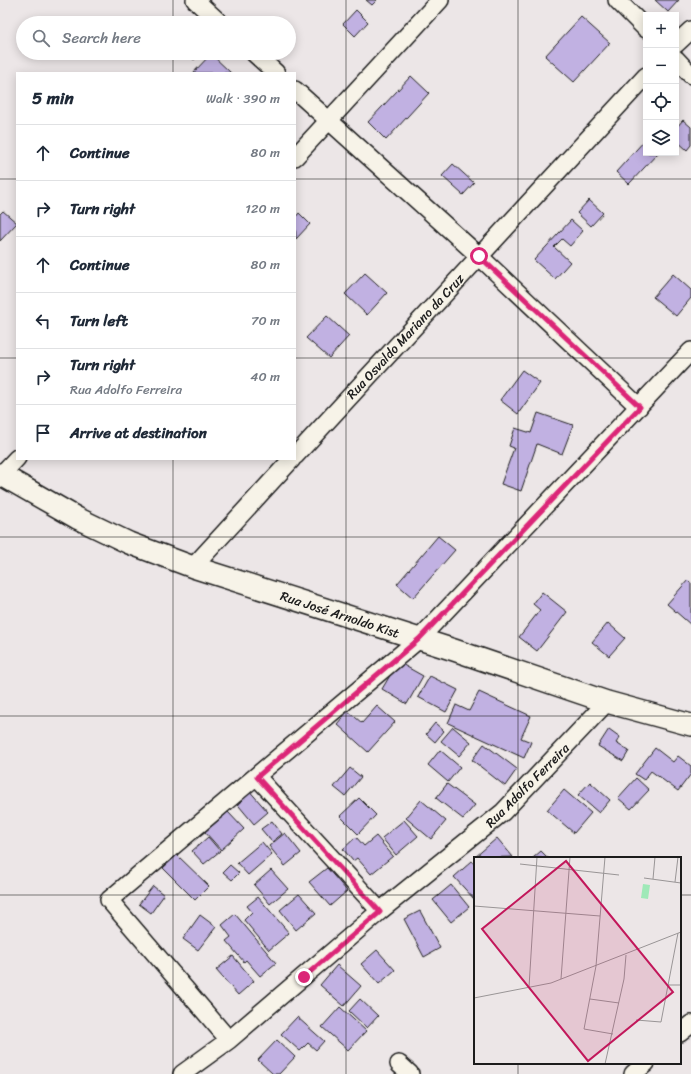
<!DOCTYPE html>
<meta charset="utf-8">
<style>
:root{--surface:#fff;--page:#f2f2f3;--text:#1f2937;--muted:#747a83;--line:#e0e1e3}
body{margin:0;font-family:Sriracha,sans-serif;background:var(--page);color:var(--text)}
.controls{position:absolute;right:12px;top:12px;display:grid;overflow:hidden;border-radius:0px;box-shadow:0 2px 10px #0003}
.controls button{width:36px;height:36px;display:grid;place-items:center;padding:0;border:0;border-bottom:1px solid var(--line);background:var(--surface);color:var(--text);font:20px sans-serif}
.stop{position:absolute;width:12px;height:12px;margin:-9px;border:3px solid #db2777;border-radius:50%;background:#fff}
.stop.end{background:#db2777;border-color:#fff;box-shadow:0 1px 4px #0008}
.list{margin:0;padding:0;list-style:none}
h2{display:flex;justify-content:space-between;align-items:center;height:52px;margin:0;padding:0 16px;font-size:17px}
h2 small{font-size:13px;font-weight:400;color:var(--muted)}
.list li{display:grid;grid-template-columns:26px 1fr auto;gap:12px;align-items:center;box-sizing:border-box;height:56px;padding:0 16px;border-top:1px solid var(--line)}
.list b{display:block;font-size:15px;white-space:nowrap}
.list p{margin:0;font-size:13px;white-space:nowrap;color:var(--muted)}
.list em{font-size:13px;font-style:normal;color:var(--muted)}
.icon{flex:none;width:22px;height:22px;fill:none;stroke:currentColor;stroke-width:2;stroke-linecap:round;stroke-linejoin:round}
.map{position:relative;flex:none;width:691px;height:1074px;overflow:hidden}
.search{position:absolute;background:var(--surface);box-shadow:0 2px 10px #0003;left:16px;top:16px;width:280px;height:44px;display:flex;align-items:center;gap:10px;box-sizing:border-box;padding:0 14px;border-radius:22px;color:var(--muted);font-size:15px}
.panel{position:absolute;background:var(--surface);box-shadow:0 2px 10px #0003;left:16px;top:72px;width:280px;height:388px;border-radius:0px}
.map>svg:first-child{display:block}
.building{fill:#c1b1e2;stroke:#1c1c1c}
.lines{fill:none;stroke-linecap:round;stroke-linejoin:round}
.minor-casing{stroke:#1c1c1c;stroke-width:20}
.tertiary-casing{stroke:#1c1c1c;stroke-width:24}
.minor{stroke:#f7f3e8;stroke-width:17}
.tertiary{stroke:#f7f3e8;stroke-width:21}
.route{stroke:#db2777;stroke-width:5}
.grid{fill:none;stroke:#1c1c1c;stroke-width:1;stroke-opacity:0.55}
.labels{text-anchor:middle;stroke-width:3;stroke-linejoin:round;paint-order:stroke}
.street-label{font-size:13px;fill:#1c1c1c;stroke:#f7f3e8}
.inset-road{fill:none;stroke:#999596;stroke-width:1}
.view{fill:#c2185b;fill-opacity:0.15;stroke:#c2185b;stroke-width:2}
.inset-edge{fill:none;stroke:#1c1c1c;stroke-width:2}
</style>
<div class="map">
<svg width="691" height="1074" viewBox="0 0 691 1074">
<rect width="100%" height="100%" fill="#ece6e7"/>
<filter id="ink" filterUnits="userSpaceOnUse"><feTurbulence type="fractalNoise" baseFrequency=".025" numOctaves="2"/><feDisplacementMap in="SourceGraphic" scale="8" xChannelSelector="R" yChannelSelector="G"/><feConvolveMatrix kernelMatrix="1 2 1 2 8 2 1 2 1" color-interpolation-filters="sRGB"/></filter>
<g filter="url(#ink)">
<path class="building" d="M366 0H377L372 5Z
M655 0H679L668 12Z
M356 10 368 22 355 36 343 24Z
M581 17 610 43 574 82 545 56Z
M187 53H201L194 60Z
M211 54 231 73H193Z
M411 76 429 93 386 140 368 122Z
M683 120 691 127V145L687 150 676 140V128Z
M646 139V153H658L629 184 616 172Z
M453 164 474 183 463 195 442 176Z
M589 200 603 213 591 226 577 213Z
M3 211 17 223 0 241V214Z
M299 213 310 224 296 239 295 218Z
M571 220 583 231 570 246 562 239 554 247 570 262 555 279 534 260Z
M365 273 387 293 367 315 345 294Z
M673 274 691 290V298L676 316 653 297Z
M327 316 349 336 329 358 306 338Z
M522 370 540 383 518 414 500 400Z
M538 413 573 425 562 454 537 444 521 491 501 484 514 448 509 446 515 428 531 433Z
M438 536 455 550 413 598 397 584Z
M688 580 691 583V625L667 604Z
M542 592 567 612 537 651 519 637 540 610 533 604Z
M608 623 625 638 609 656 592 642Z
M398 662 423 676 407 704 382 689Z
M430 676 458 690 446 712 418 697Z
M479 692 531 716 521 738 531 742 524 758 448 723 456 705 469 711Z
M377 706 395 722 368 752 337 724 348 711 362 723Z
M435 723 444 731 435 742 426 734Z
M453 727 471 742 459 756 441 741Z
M609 729 620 737 616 743 629 751 623 761 598 746Z
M484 744 517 769 505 786 472 760Z
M655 748 673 762 678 756 691 766V774L678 791 651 771 644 780 635 774Z
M440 750 460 767 448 782 428 765Z
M350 768 361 777 345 796 334 787Z
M636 778 649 790 631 809 618 798Z
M590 782 610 800 599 813 578 795Z
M447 784 475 805 463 819 436 798Z
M247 788 268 812 254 824 234 800Z
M564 790 591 813 574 833 547 810Z
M359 798 376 815 358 834 340 816Z
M421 800 446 821 431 839 406 818Z
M228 812 244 829 221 850 205 832Z
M404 820 418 836 396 855 382 838Z
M272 821 282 834 272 842 261 829Z
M285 833 301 853 285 866 269 846Z
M376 836 393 856 371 874 357 858 353 861 343 849 356 837 364 846Z
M208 837 220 851 204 864 192 851Z
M497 838 513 857 475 858V860L474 858Z
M262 842 272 854 248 875 237 863Z
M541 851 548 858H533Z
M177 855 209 886 195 900 163 868Z
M472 861 475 865V900L454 877Z
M230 865 239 873 232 880 223 872Z
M327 868 347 891 330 906 309 882Z
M271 870 288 889 270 904 254 885Z
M451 885 469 907 451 922 433 900Z
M153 886 164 895 151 913 139 904Z
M299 894 316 913 296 930 280 910Z
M258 897 289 933 269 950 244 920 252 912 247 906Z
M420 911 440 948 424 957 404 919Z
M235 914 276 963 260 976 246 960 244 962 226 941 231 937 222 925Z
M200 915 216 927 198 950 183 939Z
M377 950 395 970 379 984 361 964Z
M233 956 254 981 238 995 216 970Z
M337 965 361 986 344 1006 320 985Z
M360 999 378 1016 367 1028 349 1011Z
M340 1007 366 1031 348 1050 322 1027Z
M297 1017 324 1041 316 1050 308 1043 300 1051 281 1034Z
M277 1040 295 1057 279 1074H273L258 1060Z"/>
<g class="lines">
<defs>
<path id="minor" d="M195 0 220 23
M617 0 646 29
M676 44 691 30
M254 53 276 73
M676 59 691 75
M295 90 479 256 639 407
M295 157 440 0
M295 456 646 76
M1 475 17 458
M193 567 292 459
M257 777 380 911
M680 1033 691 1024
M229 1040 109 900 419 639 691 351
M399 1064 410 1074
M182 1074 229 1040 380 911 503 812 607 702
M633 1074 646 1063"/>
<path id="tertiary" d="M0 474 77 518 129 543 193 567 454 650 607 702 691 725"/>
</defs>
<use href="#minor" class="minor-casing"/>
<use href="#tertiary" class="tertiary-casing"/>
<use href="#minor" class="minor"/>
<use href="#tertiary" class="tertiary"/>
</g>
</g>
<g class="lines" filter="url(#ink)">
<path class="route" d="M304 977 380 912 257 777 419 639 640 407 479 256"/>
</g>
<path class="grid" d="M173 0V23M346 0V1074M518 0V858M173 53V73M0 179H17M295 179H691M0 358H17M295 358H691M173 459V1074M0 537H691M0 716H691M0 895H475M680 895H691M518 1063V1074"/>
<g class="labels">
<g class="street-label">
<text transform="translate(405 336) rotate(-47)" y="5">Rua Osvaldo Mariano da Cruz</text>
<text transform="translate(340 614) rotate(18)" y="5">Rua José Arnoldo Kist</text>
<text transform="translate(527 785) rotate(-45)" y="5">Rua Adolfo Ferreira</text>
</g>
</g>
<g transform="translate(474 857)">
<rect width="207" height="207" fill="#ece6e7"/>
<path d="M169 27 176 28 174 42 167 41Z" fill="#9fe9b8"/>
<path class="inset-road" d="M131 0 122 109 110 172 139 177M46 7 145 18M170 21 207 26M179 22 181 0M201 25 204 0M0 49 126 59M87 122 96 0M194 128H207M55 130 63 0M0 141 77 126 207 75M116 142 145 146M162 163 187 165 204 76M131 207 150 122 152 98"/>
<path class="view" d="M92 4 199 135 114 204 8 72Z"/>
<rect width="207" height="207" class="inset-edge"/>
</g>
</svg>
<div class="controls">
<button>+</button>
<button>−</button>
<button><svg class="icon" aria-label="locate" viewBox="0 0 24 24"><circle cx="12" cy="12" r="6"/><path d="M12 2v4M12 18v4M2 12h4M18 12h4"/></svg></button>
<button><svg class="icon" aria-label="layers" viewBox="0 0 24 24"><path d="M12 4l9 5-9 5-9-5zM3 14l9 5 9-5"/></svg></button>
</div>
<div class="stop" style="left:479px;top:256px"></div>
<div class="stop end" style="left:304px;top:977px"></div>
<div class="search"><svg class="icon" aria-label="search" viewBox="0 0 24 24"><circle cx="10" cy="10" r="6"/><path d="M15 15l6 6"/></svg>Search here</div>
<section class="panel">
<h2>5 min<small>Walk · 390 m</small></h2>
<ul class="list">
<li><svg class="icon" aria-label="ahead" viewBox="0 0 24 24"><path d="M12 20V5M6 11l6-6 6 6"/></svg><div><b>Continue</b></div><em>80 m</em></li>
<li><svg class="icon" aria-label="right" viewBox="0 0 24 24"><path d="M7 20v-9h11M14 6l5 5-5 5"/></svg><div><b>Turn right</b></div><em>120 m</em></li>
<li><svg class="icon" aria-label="ahead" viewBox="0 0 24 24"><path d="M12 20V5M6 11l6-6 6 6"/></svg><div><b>Continue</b></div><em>80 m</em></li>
<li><svg class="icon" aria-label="left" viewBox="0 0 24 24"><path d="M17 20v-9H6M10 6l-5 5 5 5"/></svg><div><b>Turn left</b></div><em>70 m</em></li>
<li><svg class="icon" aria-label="right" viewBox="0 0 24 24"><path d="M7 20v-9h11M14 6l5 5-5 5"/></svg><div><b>Turn right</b><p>Rua Adolfo Ferreira</p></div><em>40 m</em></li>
<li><svg class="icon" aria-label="arrive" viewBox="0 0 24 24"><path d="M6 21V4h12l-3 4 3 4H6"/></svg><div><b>Arrive at destination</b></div></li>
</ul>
</section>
</div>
